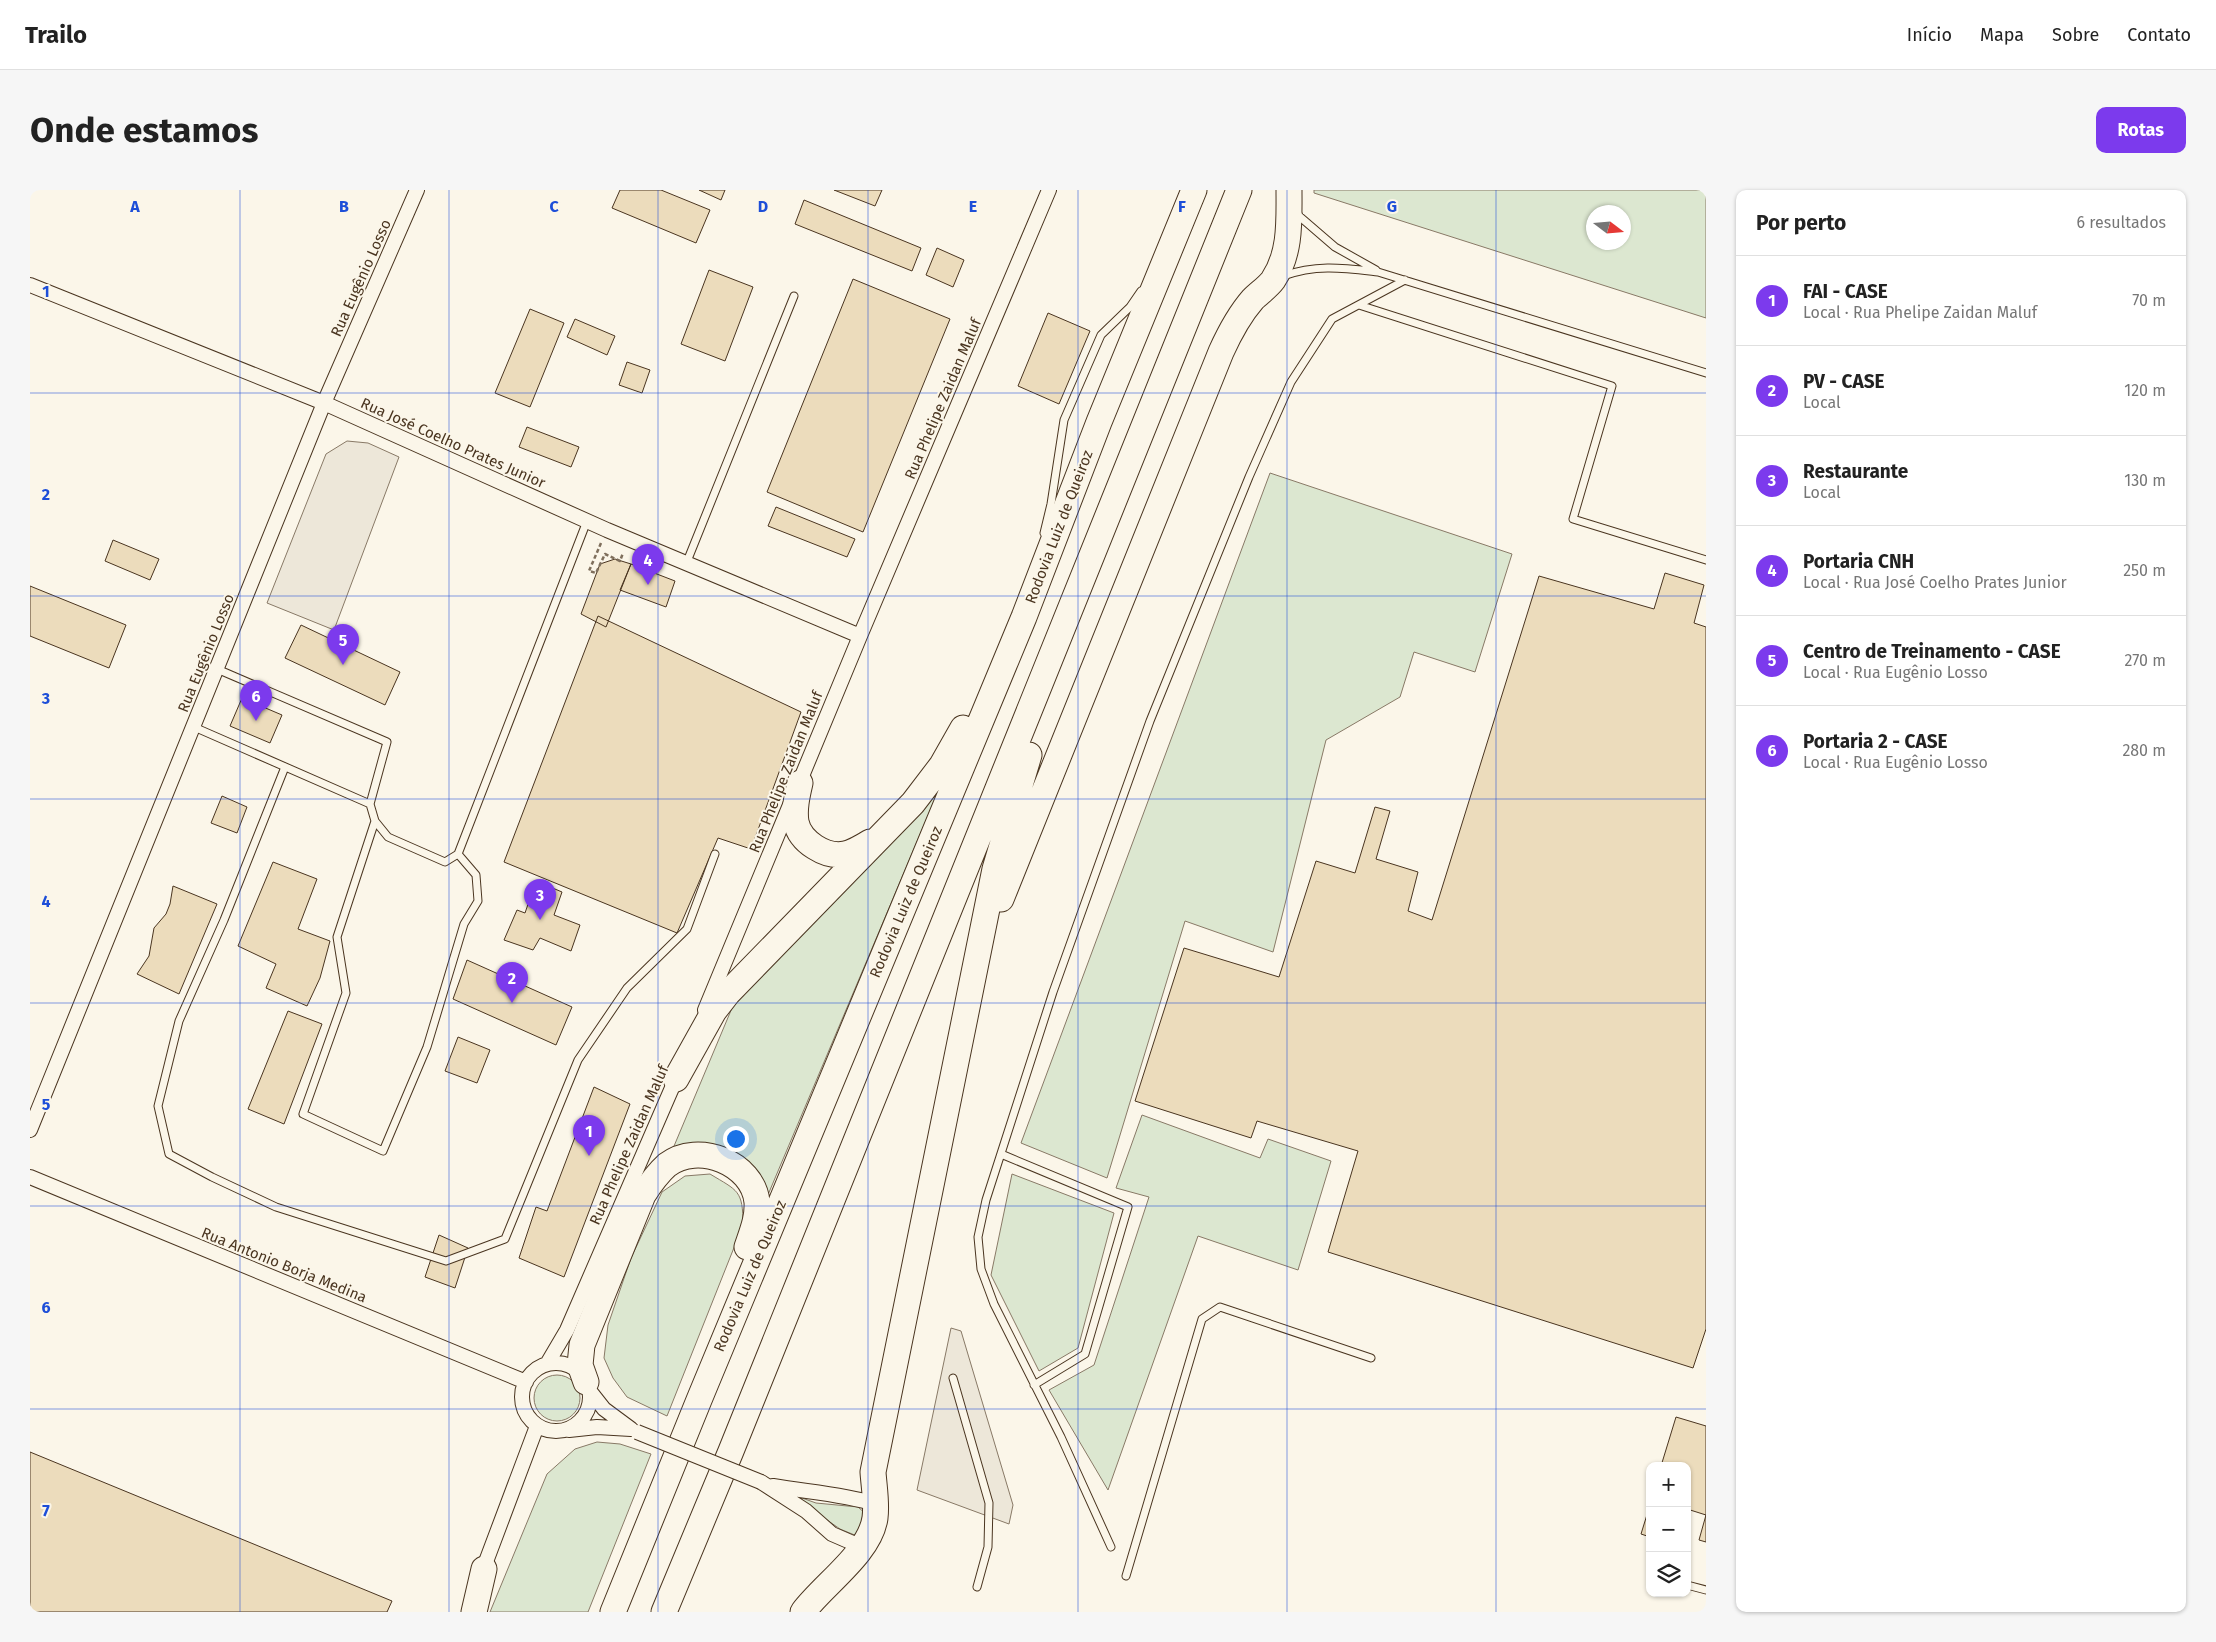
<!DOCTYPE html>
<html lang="pt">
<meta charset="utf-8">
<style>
:root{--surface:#fff;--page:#f6f6f6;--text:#222;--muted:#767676;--line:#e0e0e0;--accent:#7c3aed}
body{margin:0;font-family:"Fira Sans",sans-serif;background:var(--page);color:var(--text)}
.controls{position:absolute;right:15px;bottom:15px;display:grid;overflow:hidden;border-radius:10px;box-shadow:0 1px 4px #0004}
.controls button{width:45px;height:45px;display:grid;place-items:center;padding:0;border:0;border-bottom:1px solid var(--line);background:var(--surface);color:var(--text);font:25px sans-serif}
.compass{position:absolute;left:1556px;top:15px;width:45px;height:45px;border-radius:50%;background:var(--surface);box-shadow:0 1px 4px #0004;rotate:106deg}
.you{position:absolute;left:705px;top:948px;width:18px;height:18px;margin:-12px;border:4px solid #fff;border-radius:50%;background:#1a73e8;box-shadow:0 0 0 8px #1a73e833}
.badge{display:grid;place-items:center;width:32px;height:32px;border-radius:50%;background:var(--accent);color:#fff;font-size:16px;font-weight:700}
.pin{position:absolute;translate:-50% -41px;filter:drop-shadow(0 1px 2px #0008)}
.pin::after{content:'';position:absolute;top:26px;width:18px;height:15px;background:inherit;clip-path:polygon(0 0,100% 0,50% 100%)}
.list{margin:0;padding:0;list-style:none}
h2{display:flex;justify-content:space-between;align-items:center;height:65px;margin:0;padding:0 20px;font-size:21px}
h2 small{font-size:16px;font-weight:400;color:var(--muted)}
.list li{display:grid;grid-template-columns:32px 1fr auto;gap:15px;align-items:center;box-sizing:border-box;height:90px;padding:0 20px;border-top:1px solid var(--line)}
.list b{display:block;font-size:19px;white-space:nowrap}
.list p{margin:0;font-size:16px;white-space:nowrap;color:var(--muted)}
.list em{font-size:16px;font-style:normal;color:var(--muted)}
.icon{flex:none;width:28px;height:28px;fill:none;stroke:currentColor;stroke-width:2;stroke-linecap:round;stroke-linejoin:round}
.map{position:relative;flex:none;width:1676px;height:1422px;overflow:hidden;border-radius:10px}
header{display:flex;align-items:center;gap:30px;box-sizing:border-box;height:70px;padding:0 25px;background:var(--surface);border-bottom:1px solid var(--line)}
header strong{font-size:24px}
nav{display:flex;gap:28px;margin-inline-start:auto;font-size:18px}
.intro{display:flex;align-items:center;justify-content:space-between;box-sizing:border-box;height:120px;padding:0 30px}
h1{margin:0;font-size:35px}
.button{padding:12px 22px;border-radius:10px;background:var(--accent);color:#fff;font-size:18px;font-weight:700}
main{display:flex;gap:30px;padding:0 30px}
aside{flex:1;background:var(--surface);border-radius:10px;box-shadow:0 1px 4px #0004}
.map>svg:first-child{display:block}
.green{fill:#dce7d0;stroke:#887966;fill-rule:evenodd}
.parking{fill:#ede7d9;stroke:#887966}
.building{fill:#ecdcbc;stroke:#4a3520}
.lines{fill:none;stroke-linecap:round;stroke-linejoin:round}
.service-casing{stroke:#4a3520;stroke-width:9}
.minor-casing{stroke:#4a3520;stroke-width:16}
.motorway-casing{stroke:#4a3520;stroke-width:27}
.path{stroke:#7f6f5c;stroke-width:2.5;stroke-dasharray:4 2.5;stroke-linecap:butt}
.service{stroke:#fbf6e9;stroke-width:7}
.minor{stroke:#fbf6e9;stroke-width:14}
.motorway{stroke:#fbf6e9;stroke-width:25}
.minor-bridge-casing{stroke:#4a3520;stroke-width:16;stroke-linecap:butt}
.minor-bridge{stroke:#fbf6e9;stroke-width:14}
.grid{fill:none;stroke:#1d4ed8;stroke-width:1;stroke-opacity:0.55}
.labels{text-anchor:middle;stroke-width:4;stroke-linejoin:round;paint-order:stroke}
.street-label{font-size:15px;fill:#4a3520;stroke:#fbf6e9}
.grid-label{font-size:16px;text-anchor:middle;font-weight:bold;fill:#1d4ed8;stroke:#fbf6e9;stroke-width:4;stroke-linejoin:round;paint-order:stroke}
</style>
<header>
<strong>Trailo</strong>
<nav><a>Início</a><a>Mapa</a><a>Sobre</a><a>Contato</a></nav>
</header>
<div class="intro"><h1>Onde estamos</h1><a class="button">Rotas</a></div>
<main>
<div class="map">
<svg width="1676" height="1422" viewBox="0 0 1676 1422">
<rect width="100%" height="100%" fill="#fbf6e9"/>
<path class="green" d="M1284 0H1676V128L1284 3ZM1564 22H1594V52H1564Z
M1240 283 1482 364 1445 482 1384 462 1370 507 1296 550 1243 762 1155 731 1077 988 991 953Z
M906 599 908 602 732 1019 715 978 639 968 702 818 712 804Z
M1112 925 1230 968 1238 949 1301 971 1268 1080 1168 1046 1078 1300 1019 1200 1064 1175 1119 1007 1086 998Z
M680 984C708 1001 713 1000 713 1035L637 1226 597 1207 583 1188 574 1168 578 1135 601 1068 632 1002 655 986Z
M982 984 1084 1023 1048 1158 1009 1181 961 1085Z
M504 1208a23 23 0 1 1 46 0a23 23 0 1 1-46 0Z
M567 1252 590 1254 621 1264 558 1422H460L517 1284 545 1259Z
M758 1303 786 1313 828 1317 836 1324 827 1346 810 1339Z"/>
<path class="parking" d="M317 251 338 253 369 267 304 440 237 413 296 264Z
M921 1138 931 1141 983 1315 979 1334 887 1300Z"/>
<path class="building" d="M590 0H631L680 20 666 53 582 18Z
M669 0H695L691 10Z
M804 0H852L845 16Z
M774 10 891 58 882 81 765 34Z
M907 58 934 70 923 97 896 85Z
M679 80 723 97 695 171 651 154Z
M823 89 920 129 833 342 737 302Z
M500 119 534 133 500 217 465 203Z
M1018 123 1060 141 1029 214 988 196Z
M545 129 585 146 577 165 537 147Z
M597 172 620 180 612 203 589 195Z
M497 237 549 257 541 277 489 257Z
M746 317 825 349 817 367 738 336Z
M83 350 129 369 120 390 75 371Z
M585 369 601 374 576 437 551 424 570 374Z
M601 374 645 391 636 417 590 400Z
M1635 383 1674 395 1664 433 1676 437V1139L1663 1178 1298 1062 1328 961 1227 931 1221 948 1105 911 1154 758 1249 787 1286 671 1325 683 1345 617 1360 621 1346 669 1388 682 1378 721 1402 730 1509 386 1624 419Z
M0 396 96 435 79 478 0 446Z
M568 426 771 522 721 659 688 648 647 743 474 672Z
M271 435 370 482 355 515 255 468Z
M212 508 252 525 240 553 200 536Z
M192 606 217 617 207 643 181 633Z
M243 672 287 689 268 739 300 751 290 788 277 816 236 798 246 774 208 756Z
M506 691 532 702 524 725 550 735 541 761 510 748 503 760 474 750 487 720 495 723Z
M143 696 187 714 149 804 107 784 119 766 124 738 136 724 140 714Z
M437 770 542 817 526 855 423 809Z
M258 821 292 834 254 934 218 919Z
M428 847 460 860 447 893 415 881Z
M564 897 600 914 534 1087 489 1068 506 1017 517 1021Z
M409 1045 438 1058 425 1098 395 1087Z
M1646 1227 1676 1236V1325L1657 1319V1276H1631Z
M0 1262 362 1411 357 1422H0Z
M1620 1315V1347L1611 1344Z
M1676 1325V1352L1669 1350Z"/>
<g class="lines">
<defs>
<path id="service" d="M1267 22 1269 26 1305 57 1346 80
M1253 86C1287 74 1313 78 1348 82L1676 183
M1329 115 1582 196 1543 329 1676 370
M1014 343 1021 314 1034 230 1071 145 1100 117 1111 101
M656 374 764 106
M164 537 340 614 357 552 187 479
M255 577 194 730 149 831 128 916 139 964 182 987 246 1017 416 1071 475 1049 548 870 597 798 657 739 685 664
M340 614 345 631 307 747 316 803 273 924 353 961 397 857 434 734 448 711 446 685 428 664
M345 631 358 647 415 672 428 664 557 331
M971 964 1098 1017 1055 1164 1004 1195
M923 1188 959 1313 958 1357 947 1397
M1081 1357 1031 1247 964 1114 951 1079 948 1047 956 1010 1023 802 1120 531 1219 287 1261 192 1302 129 1375 90
M1096 1386 1172 1129 1190 1117 1341 1168
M1657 1395 1676 1400"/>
<path id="minor" d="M0 95 294 213 577 340 830 446
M675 820 830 446 1019 0
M0 940 294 213 387 0
M0 987 496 1192
M492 1207a34 34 0 1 1 68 0a34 34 0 1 1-68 0Z
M517 1174 537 1140 648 884
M559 1200 574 1219 601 1239
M539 1240 567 1237 601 1239
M731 1292 776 1321 802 1344 832 1357
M743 1296C778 1302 812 1304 846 1314
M451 1385 507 1236"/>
<path id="motorway" d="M770 593C767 606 764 619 766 632 770 652 796 668 815 664 824 662 832 657 840 652
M971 709 1191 162C1200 142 1209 125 1223 109 1229 103 1238 97 1243 90 1261 63 1259 31 1259 0
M646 889 684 821 698 803 883 613 912 575 933 538
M556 1192 550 1175 552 1155 613 1005C620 994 627 984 637 975 668 951 723 973 727 1012 728 1028 722 1042 717 1057
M444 1422 454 1379
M583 1422 669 1210 994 427 1069 232 1164 0
M634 1422 701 1261 1209 0
M773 1422C794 1394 840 1363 845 1328 847 1313 844 1297 843 1282L965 679 999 565"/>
</defs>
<use href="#service" class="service-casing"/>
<use href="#minor" class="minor-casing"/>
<use href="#motorway" class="motorway-casing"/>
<path class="path" d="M571 353 559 381 566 383 575 364 590 371 593 363"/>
<use href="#service" class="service"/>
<use href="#minor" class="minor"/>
<use href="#motorway" class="motorway"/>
<defs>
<path id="minor-bridge" d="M607 1242 731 1292"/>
</defs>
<use href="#minor-bridge" class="minor-bridge-casing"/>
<use href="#minor-bridge" class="minor-bridge"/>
</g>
<path class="grid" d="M210 0V1422M419 0V1422M628 0V1422M838 0V1422M1048 0V1422M1257 0V1422M1466 0V1422M0 203H1676M0 406H1676M0 609H1676M0 813H1676M0 1016H1676M0 1219H1676"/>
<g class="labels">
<g class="street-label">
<text transform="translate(331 88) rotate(-66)" y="5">Rua Eugênio Losso</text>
<text transform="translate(913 209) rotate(-67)" y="5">Rua Phelipe Zaidan Maluf</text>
<text transform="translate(423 253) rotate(24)" y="5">Rua José Coelho Prates Junior</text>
<text transform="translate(1029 337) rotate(-69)" y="5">Rodovia Luiz de Queiroz</text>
<text transform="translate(176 463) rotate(-68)" y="5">Rua Eugênio Losso</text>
<text transform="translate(756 582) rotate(-68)" y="5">Rua Phelipe Zaidan Maluf</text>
<text transform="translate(876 712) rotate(-67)" y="5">Rodovia Luiz de Queiroz</text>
<text transform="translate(599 955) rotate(-66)" y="5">Rua Phelipe Zaidan Maluf</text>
<text transform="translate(254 1075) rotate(22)" y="5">Rua Antonio Borja Medina</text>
<text transform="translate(720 1086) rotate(-67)" y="5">Rodovia Luiz de Queiroz</text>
</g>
</g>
<g class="grid-label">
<text x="105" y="22">A</text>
<text x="314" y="22">B</text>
<text x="524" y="22">C</text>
<text x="733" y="22">D</text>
<text x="943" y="22">E</text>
<text x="1152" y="22">F</text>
<text x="1362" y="22">G</text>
<text x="16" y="107">1</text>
<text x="16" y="310">2</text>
<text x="16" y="514">3</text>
<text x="16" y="717">4</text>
<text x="16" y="920">5</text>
<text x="16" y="1123">6</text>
<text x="16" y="1326">7</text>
</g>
</svg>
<div class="controls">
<button>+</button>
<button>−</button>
<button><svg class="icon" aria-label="layers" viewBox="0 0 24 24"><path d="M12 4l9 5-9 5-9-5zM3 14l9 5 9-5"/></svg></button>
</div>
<svg class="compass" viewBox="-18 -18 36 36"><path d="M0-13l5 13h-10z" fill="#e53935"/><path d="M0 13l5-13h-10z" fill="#767676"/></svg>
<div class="you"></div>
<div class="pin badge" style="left:559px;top:966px">1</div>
<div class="pin badge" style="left:482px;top:813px">2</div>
<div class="pin badge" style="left:510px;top:730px">3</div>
<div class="pin badge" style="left:618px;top:395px">4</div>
<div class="pin badge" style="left:313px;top:475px">5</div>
<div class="pin badge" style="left:226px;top:531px">6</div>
</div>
<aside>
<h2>Por perto<small>6 resultados</small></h2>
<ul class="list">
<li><span class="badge">1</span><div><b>FAI - CASE</b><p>Local · Rua Phelipe Zaidan Maluf</p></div><em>70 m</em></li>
<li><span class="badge">2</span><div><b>PV - CASE</b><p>Local</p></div><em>120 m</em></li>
<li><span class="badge">3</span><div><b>Restaurante</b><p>Local</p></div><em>130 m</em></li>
<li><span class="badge">4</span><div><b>Portaria CNH</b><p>Local · Rua José Coelho Prates Junior</p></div><em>250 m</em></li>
<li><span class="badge">5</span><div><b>Centro de Treinamento - CASE</b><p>Local · Rua Eugênio Losso</p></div><em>270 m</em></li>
<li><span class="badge">6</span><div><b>Portaria 2 - CASE</b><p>Local · Rua Eugênio Losso</p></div><em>280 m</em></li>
</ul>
</aside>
</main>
